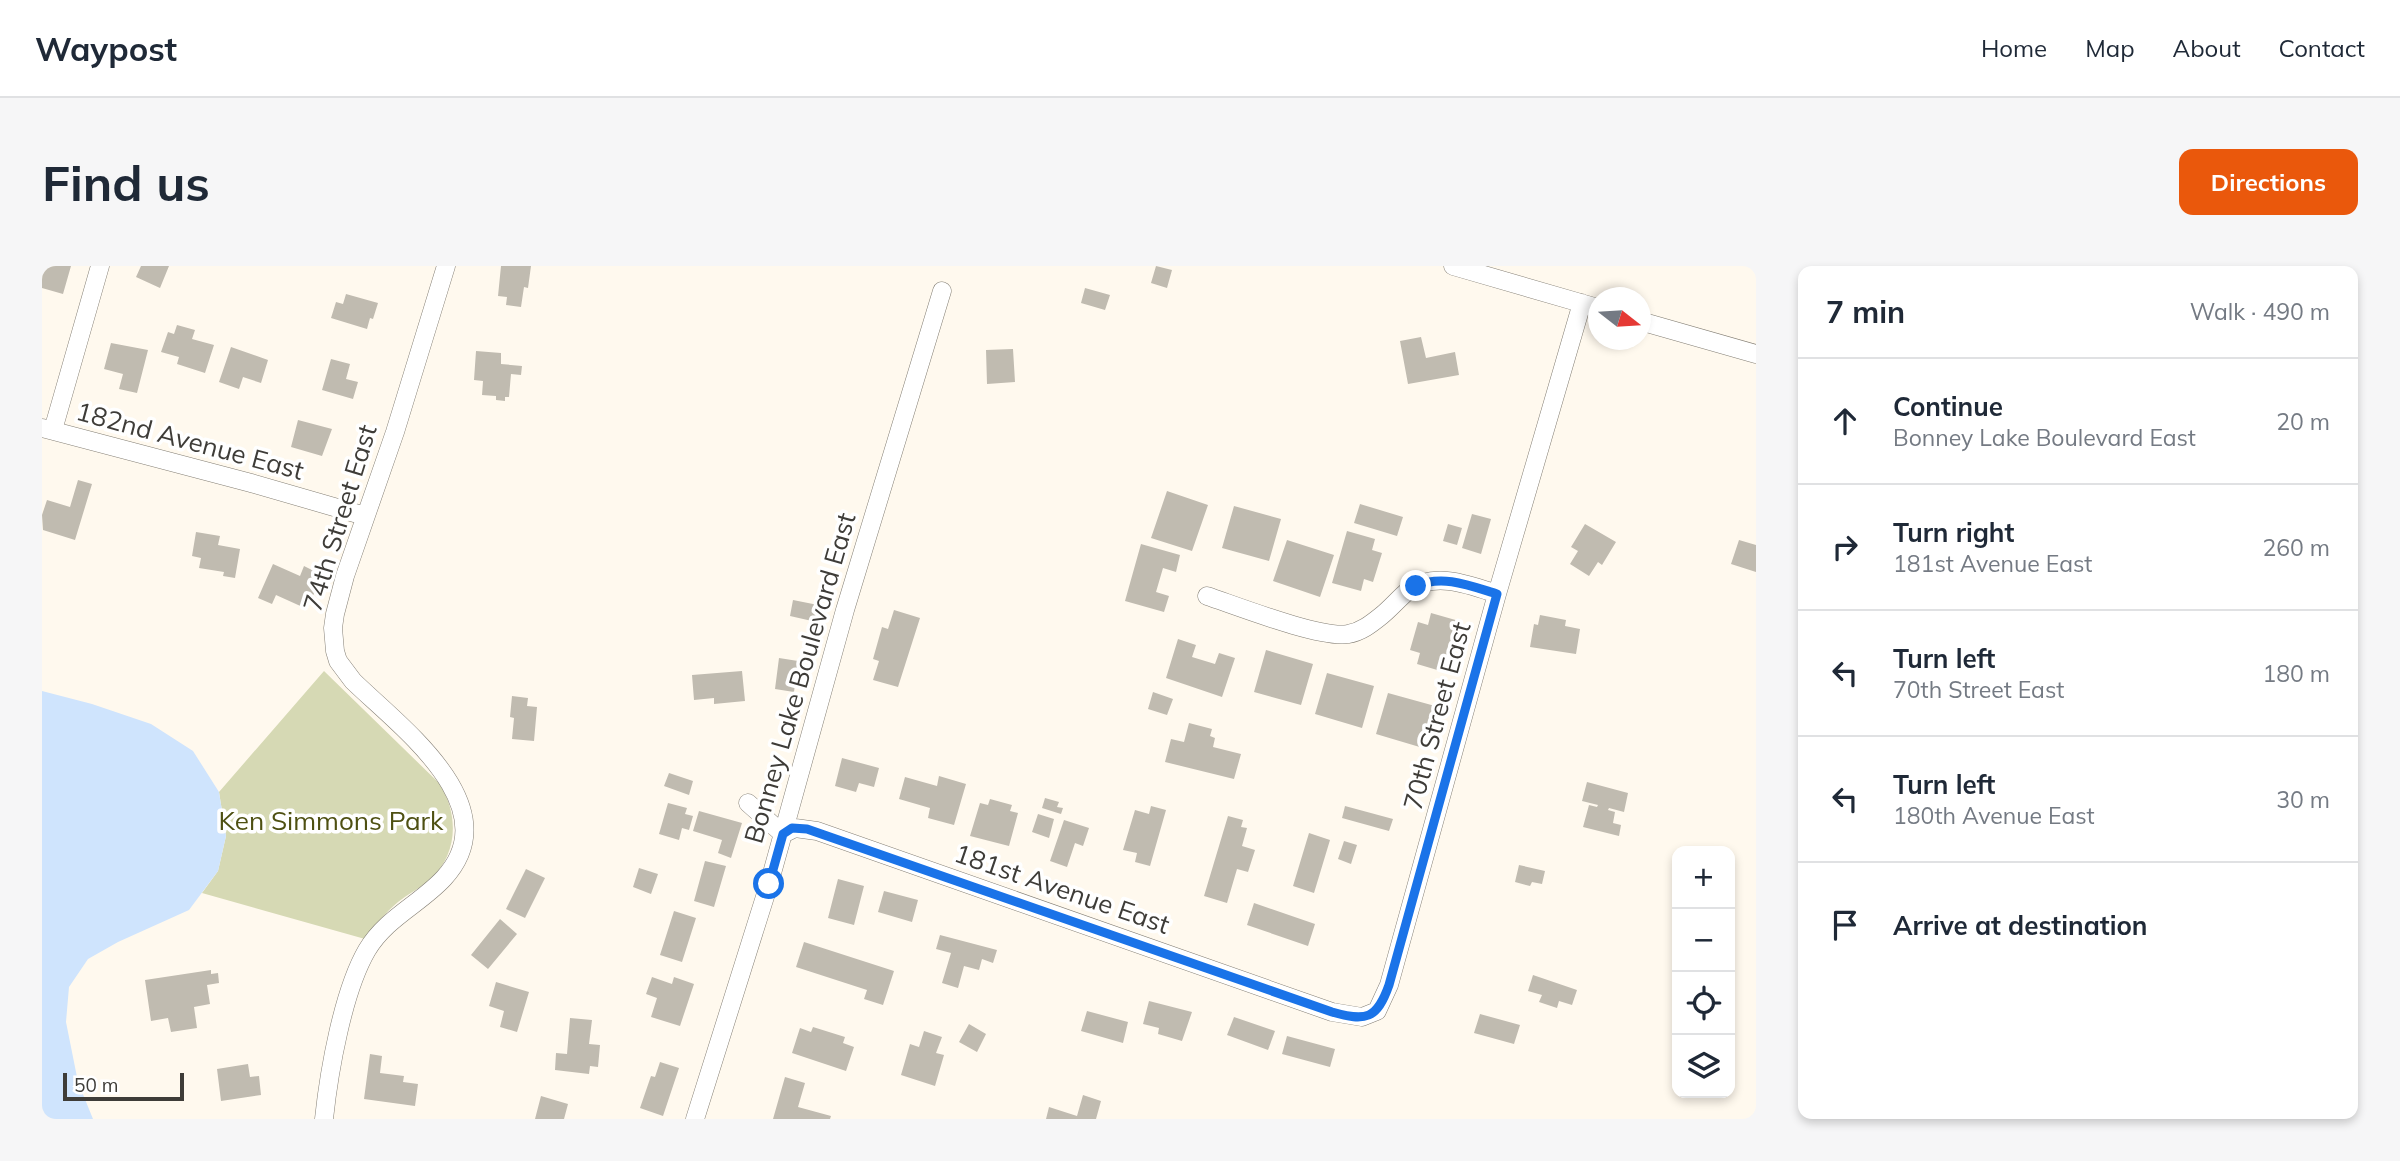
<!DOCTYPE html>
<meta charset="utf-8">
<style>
:root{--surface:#fff;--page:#f6f6f7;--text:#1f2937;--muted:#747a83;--line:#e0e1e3;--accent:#ea580c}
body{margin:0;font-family:Mulish,sans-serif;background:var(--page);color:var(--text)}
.controls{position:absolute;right:21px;bottom:21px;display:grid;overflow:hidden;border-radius:14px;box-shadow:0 4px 10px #0003}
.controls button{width:63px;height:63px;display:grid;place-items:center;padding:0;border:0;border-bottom:2px solid var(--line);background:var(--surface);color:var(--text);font:35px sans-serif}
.compass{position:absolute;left:1546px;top:21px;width:63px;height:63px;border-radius:50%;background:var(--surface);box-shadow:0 4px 10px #0003;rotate:107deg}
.scale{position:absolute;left:21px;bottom:18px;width:121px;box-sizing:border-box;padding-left:7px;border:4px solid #3e3c38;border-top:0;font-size:19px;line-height:24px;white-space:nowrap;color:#3e3c38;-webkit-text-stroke:5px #fff;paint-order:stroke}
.stop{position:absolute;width:21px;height:21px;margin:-16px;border:5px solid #1a73e8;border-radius:50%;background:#fff}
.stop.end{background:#1a73e8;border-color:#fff;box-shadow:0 2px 7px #0008}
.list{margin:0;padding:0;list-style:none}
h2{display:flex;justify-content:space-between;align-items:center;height:91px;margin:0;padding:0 28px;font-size:30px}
h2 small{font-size:23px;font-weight:400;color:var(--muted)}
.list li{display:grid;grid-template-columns:46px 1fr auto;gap:21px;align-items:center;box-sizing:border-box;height:126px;padding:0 28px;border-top:2px solid var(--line)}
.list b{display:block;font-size:26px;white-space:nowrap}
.list p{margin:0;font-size:23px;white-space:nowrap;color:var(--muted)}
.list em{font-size:23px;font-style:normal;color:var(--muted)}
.icon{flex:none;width:38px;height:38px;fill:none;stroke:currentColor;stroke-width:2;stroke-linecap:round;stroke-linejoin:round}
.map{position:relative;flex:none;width:1714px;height:853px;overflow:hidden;border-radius:14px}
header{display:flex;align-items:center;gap:42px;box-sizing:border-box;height:98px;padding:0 35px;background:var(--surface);border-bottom:2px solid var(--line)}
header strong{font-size:33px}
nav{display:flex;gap:38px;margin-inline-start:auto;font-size:24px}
.intro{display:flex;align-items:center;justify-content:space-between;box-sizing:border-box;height:168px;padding:0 42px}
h1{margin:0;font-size:49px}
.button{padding:18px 32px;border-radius:14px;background:var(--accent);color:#fff;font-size:24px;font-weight:700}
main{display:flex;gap:42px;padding:0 42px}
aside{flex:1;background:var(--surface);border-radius:14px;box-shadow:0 4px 10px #0003}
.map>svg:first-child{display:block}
.green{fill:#d6d9b4}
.water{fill:#cfe4fd}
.building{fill:#c0bbb0}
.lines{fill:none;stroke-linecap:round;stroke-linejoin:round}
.minor-casing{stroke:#847f75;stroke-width:19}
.minor{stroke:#fff;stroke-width:18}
.route{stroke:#1a73e8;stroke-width:9}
.labels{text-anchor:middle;stroke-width:7;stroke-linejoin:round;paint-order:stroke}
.street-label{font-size:26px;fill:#3e3c38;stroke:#fff}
.park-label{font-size:26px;fill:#4e5012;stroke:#fff}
</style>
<header>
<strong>Waypost</strong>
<nav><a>Home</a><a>Map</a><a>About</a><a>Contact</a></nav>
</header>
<div class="intro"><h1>Find us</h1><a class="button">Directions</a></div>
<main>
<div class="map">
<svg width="1714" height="853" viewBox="0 0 1714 853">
<rect width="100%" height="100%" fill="#fff9ee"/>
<path class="green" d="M282 405 398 518C417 550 416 588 388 614 378 622 366 628 356 636 343 647 333 660 323 673L160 627 176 605 184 570 177 526Z"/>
<path class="water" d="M0 425 50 438 109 458 151 485 177 526 184 570 176 605 147 644 76 676 46 693 27 721 24 756 36 816 51 853H0Z"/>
<path class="building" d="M0 0H29L21 28 0 22Z
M99 0H127L118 22 94 11Z
M459 0H489L486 22 482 21 479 41 464 39 465 31 456 30Z
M1114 0 1130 4 1125 22 1109 17Z
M1043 22 1068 29 1063 44 1039 37Z
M304 28 336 37 331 53 328 52 325 63 289 52 294 36 301 38Z
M135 59 153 64 150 73 172 79 163 107 135 98 137 91 119 86 126 66 132 68Z
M1379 71 1384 92 1413 86 1417 109 1366 118 1358 75Z
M69 77 106 84 95 127 77 123 81 108 62 103Z
M189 81 226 94 219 117 201 111 197 123 177 116Z
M971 83 973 116 945 118 944 84Z
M434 85 459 87V98L480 100 479 109 469 108 467 131H463V135L454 134V130L440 129 441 115 432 114Z
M289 93 308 98 304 113 316 116 311 133 280 124Z
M256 154 290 163 280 190 249 181Z
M36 214 50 218 33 274 1 264 0 249 5 234 28 241Z
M1125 225 1166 239 1150 285 1109 272Z
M1318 238 1361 251 1355 270 1312 257Z
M1192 240 1239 253 1227 295 1180 282Z
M1430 248 1449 253 1439 288 1420 282Z
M1406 258 1420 262 1415 279 1401 275Z
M1543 258 1574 276 1560 299 1556 296 1547 310 1528 298 1536 285 1529 281Z
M1305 265 1333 273 1330 284 1340 287 1331 316 1322 313 1319 325 1290 317Z
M154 266 178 270 176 279 198 283 193 312 181 310 182 306 157 302 159 292 150 290Z
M1245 274 1292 289 1278 331 1231 315Z
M1697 274 1714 279V306L1689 298Z
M1099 278 1138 289 1134 306 1121 302 1114 326 1127 330 1122 346 1083 335Z
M231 298 258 310 262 300 276 307 270 319 275 321 265 343 234 329 230 338 216 332Z
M751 334 781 340 775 370 767 369 770 355 748 350Z
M852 344 878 352 856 421 831 414 837 395 831 393 840 361 846 363Z
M1389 347 1417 355 1402 406 1375 398 1378 387 1368 384 1376 356 1386 359Z
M1498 349 1524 354 1523 360 1538 363 1534 388 1488 381 1492 358 1496 359Z
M1136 373 1154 379 1150 391 1173 398 1177 387 1193 392 1180 431 1124 412Z
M1224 384 1271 398 1259 439 1212 426Z
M737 392 756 395 752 426 733 423Z
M700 405 703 435 672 438V432L652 434 650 409Z
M1285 407 1332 420 1320 462 1273 448Z
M1111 426 1131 433 1125 449 1106 443Z
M1346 427 1393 440 1381 482 1334 468Z
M470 430 486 432 485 440 495 441 492 475 470 473 472 452 468 451Z
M1147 457 1170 463 1168 470 1173 472 1171 481 1199 488 1192 513 1123 496 1129 473 1142 476Z
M800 492 837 502 832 521 817 517 814 526 793 520Z
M627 507 651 515 647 529 622 520Z
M897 510 924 518 912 559 886 552 888 542 857 533 863 511 895 520Z
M1545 516 1586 527 1582 546 1567 542 1566 544 1573 546 1571 557 1579 559 1577 570 1541 561 1547 539 1555 541 1556 539 1540 535Z
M1003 532 1017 536 1015 541 1021 542 1019 548 1000 542Z
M948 533 970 539 968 545 976 547 967 580 928 570 938 537 946 539Z
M626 537 645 542 643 548 651 550 647 564 640 562 637 574 617 568Z
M1109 540 1124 544 1108 600 1093 596 1095 587 1081 584 1093 544 1107 548Z
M1303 540 1351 553 1347 565 1300 552Z
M657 545 700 557 689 592 676 587 680 574 651 565Z
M996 548 1012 553 1007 572 990 566Z
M1186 550 1201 554 1199 561 1205 562 1200 580 1213 584 1206 606 1195 603 1185 637 1162 630Z
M1022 554 1047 562 1041 580 1033 577 1025 601 1008 595Z
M1267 567 1288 574 1272 627 1251 620Z
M1302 575 1315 579 1309 598 1296 593Z
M663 595 684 600 672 641 652 635Z
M1477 599 1503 605 1500 618 1490 616 1488 620 1473 616Z
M597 602 616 608 609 628 591 621Z
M484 603 503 612 483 652 464 643Z
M796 613 822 620 812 659 786 652Z
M842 625 876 634 870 656 836 646Z
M1212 637 1273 658 1266 680 1205 659Z
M632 645 654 652 640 696 618 689Z
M458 653 475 668 446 703 429 689Z
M898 669 955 684 951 697 940 693 937 704 922 700 916 722 900 717 909 687 894 683Z
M762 676 852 705 841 739 822 733 825 724 754 701Z
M169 704V708L176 707 177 717 165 719 168 738 152 741 155 762 129 766 126 752 109 755 103 714Z
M1491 709 1535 724 1530 739 1517 735 1515 742 1497 736 1500 729 1486 725Z
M610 711 630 718 632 711 652 718 638 760 609 751 615 732 604 728Z
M454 716 487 726 475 766 458 761 462 745 447 740Z
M1107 735 1150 746 1140 775 1116 768 1117 762 1101 758Z
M1045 745 1086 756 1081 777 1039 765Z
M1438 748 1478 759 1472 778 1432 767Z
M1192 751 1233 765 1226 784 1185 769Z
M528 752 550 754 547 778 558 779 556 801 548 800 547 808 513 804 514 787 525 788Z
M927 758 944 768 935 786 917 776Z
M771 761 803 771 801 777 812 781 804 805 750 787 758 762 769 766Z
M882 765 900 771 894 787 902 789 893 820 859 809 868 778 877 781Z
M1245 770 1293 783 1288 801 1240 788Z
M328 788 340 790 338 807 362 810 361 816 376 818 373 840 322 833Z
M618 796 637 802 621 850 598 842 609 810 613 811Z
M206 798 208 811 217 810 219 829 179 835 175 803Z
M743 811 763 817 756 841 789 850 788 853H731Z
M1041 829 1059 835 1054 853H1004L1007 841 1035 850Z
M499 830 526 838 522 853H493Z"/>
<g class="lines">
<defs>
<path id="minor" d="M1411 0 1556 42
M1598 55 1714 88
M0 162 209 217 323 250
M11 164 58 0
M1165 330C1195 340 1279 373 1306 368 1319 366 1329 358 1339 350 1349 342 1357 332 1367 324 1393 305 1428 319 1455 328
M706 537 741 568
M741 568 753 562 775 565 1290 746 1320 751 1335 745 1347 719 1455 328 1540 37
M282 853C287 805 301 725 325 684 344 652 378 638 402 612 468 540 357 460 311 415L296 395 293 385 291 362 293 348 303 310 353 166 404 0
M653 853 727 618 803 344 900 25"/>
</defs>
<use href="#minor" class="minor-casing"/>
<use href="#minor" class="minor"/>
</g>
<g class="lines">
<path class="route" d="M727 618 741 568 750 562 765 563 1290 746C1324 756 1335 753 1347 719L1455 328C1429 320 1401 308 1374 320"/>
</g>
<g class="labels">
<g class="street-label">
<text transform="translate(148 175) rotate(15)" y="9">182nd Avenue East</text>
<text transform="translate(298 252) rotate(-73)" y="9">74th Street East</text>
<text transform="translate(758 412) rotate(-74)" y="9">Bonney Lake Boulevard East</text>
<text transform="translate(1395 450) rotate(-75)" y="9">70th Street East</text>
<text transform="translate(1020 623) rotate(19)" y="9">181st Avenue East</text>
</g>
<g class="park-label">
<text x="289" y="564">Ken Simmons Park</text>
</g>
</g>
</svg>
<div class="controls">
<button>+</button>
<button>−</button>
<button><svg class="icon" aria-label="locate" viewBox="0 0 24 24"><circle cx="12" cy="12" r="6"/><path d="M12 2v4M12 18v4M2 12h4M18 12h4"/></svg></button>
<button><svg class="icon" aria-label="layers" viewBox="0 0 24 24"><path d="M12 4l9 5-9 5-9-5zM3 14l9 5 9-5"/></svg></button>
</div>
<svg class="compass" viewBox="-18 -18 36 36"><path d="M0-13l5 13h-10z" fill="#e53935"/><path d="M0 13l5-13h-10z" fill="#747a83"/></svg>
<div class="scale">50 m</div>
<div class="stop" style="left:727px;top:618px"></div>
<div class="stop end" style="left:1374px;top:320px"></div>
</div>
<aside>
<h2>7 min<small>Walk · 490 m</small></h2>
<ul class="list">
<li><svg class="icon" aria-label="ahead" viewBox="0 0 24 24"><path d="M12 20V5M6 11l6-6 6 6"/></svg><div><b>Continue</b><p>Bonney Lake Boulevard East</p></div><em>20 m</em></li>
<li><svg class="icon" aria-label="right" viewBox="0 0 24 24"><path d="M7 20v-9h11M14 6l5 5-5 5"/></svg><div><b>Turn right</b><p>181st Avenue East</p></div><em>260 m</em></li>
<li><svg class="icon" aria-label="left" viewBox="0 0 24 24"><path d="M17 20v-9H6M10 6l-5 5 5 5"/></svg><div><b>Turn left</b><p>70th Street East</p></div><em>180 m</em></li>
<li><svg class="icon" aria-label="left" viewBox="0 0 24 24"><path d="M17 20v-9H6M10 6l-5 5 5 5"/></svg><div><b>Turn left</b><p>180th Avenue East</p></div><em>30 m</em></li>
<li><svg class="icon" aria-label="arrive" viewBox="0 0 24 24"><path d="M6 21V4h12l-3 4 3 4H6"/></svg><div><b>Arrive at destination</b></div></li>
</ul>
</aside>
</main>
